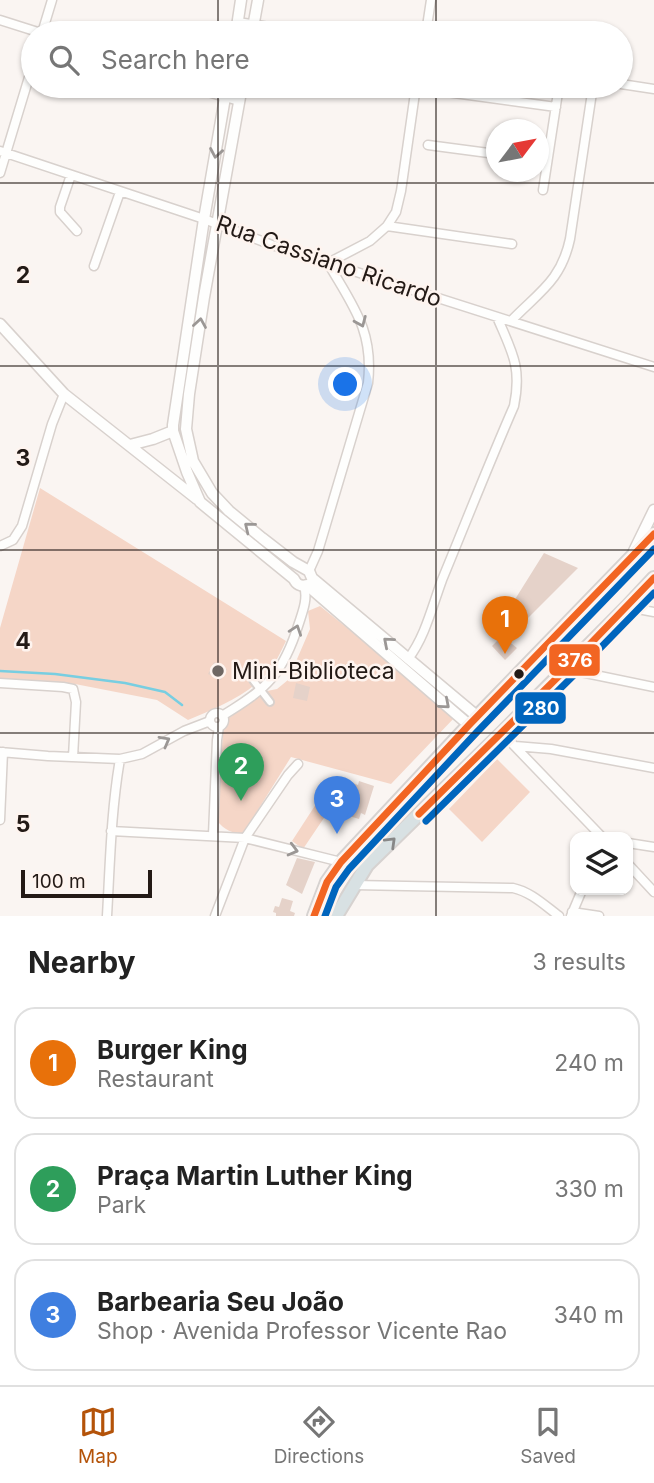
<!DOCTYPE html>
<meta charset="utf-8">
<style>
:root{--surface:#fff;--page:#f6f6f6;--text:#222;--muted:#767676;--line:#e0e0e0;--accent:#b45309}
body{margin:0;font-family:Inter,sans-serif;background:var(--page);color:var(--text)}
.controls{position:absolute;right:21px;bottom:21px;display:grid;overflow:hidden;border-radius:14px;box-shadow:0 2px 5px #0004}
.controls button{width:63px;height:63px;display:grid;place-items:center;padding:0;border:0;border-bottom:2px solid var(--line);background:var(--surface);color:var(--text);font:35px sans-serif}
.compass{position:absolute;left:486px;top:119px;width:63px;height:63px;border-radius:50%;background:var(--surface);box-shadow:0 2px 5px #0004;rotate:58deg}
.scale{position:absolute;left:21px;bottom:18px;width:131px;box-sizing:border-box;padding-left:7px;border:4px solid #231a16;border-top:0;font-size:19px;line-height:24px;white-space:nowrap;color:#231a16;-webkit-text-stroke:5px #fef4ef;paint-order:stroke}
.you{position:absolute;left:346px;top:385px;width:24px;height:24px;margin:-18px;border:5px solid #fff;border-radius:50%;background:#1a73e8;box-shadow:0 0 0 10px #1a73e833}
.badge{display:grid;place-items:center;width:46px;height:46px;border-radius:50%;background:var(--accent);color:#fff;font-size:23px;font-weight:700}
.pin{position:absolute;translate:-50% -58px;filter:drop-shadow(0 2px 4px #0008)}
.pin::after{content:'';position:absolute;top:37px;width:24px;height:21px;background:inherit;clip-path:polygon(0 0,100% 0,50% 100%)}
.list{margin:0;padding:0;list-style:none}
h2{display:flex;justify-content:space-between;align-items:center;height:91px;margin:0;padding:0 28px;font-size:30px}
h2 small{font-size:23px;font-weight:400;color:var(--muted)}
.list li{display:grid;grid-template-columns:46px 1fr auto;gap:21px;align-items:center;box-sizing:border-box;height:112px;margin:0 14px 14px;padding:0 14px;border:2px solid var(--line);border-radius:21px}
.list b{display:block;font-size:26px;white-space:nowrap}
.list p{margin:0;font-size:23px;white-space:nowrap;color:var(--muted)}
.list em{font-size:23px;font-style:normal;color:var(--muted)}
.icon{flex:none;width:38px;height:38px;fill:none;stroke:currentColor;stroke-width:2;stroke-linecap:round;stroke-linejoin:round}
.map{position:relative;flex:none;width:654px;height:916px;overflow:hidden}
.search{position:absolute;background:var(--surface);box-shadow:0 2px 5px #0004;left:21px;right:21px;top:21px;height:77px;display:flex;align-items:center;gap:18px;box-sizing:border-box;padding:0 24px;border-radius:38px;color:var(--muted);font-size:26px}
.sheet{height:469px;background:var(--surface)}
nav{display:flex;justify-content:space-around;align-items:center;box-sizing:border-box;height:98px;border-top:2px solid var(--line);background:var(--surface);font-size:19px;color:var(--muted)}
nav a{display:grid;justify-items:center;gap:4px}
nav .on{color:var(--accent)}
.map>svg:first-child{display:block}
.green{fill:#f5d6c7}
.lines{fill:none;stroke-linecap:round;stroke-linejoin:round}
.stream{stroke:#78cee1;stroke-width:2.5}
.building{fill:#e5d2c9}
.pedestrian-casing{stroke:#d8d1cd;stroke-width:10}
.minor-casing{stroke:#d8d1cd;stroke-width:11}
.tertiary-casing{stroke:#d8d1cd;stroke-width:13}
.primary-casing{stroke:#d6d2d0;stroke-width:16}
.pedestrian{stroke:#fefefd;stroke-width:6}
.minor{stroke:#fefefd;stroke-width:8}
.tertiary{stroke:#fefefd;stroke-width:10}
.primary{stroke:#d8e1e3;stroke-width:12}
.bus-1-casing{stroke:#fef4ef;stroke-width:12}
.bus-2-casing{stroke:#fef4ef;stroke-width:12}
.bus-1{stroke:#f26522;stroke-width:7}
.bus-2{stroke:#0065bd;stroke-width:7}
.oneway{stroke:#9b9795}
.oneway2{stroke:#878787}
.grid{fill:none;stroke:#231a16;stroke-width:2;stroke-opacity:0.55}
.poi-dot{fill:#6e6763;stroke:#fef4ef;stroke-width:2.5}
.bus-dot{fill:#231a16;stroke:#fef4ef;stroke-width:2.5}
.labels{text-anchor:middle;stroke-width:5;stroke-linejoin:round;paint-order:stroke}
.street-label{font-size:23px;fill:#231a16;stroke:#fef4ef}
.poi-label{font-size:23px;fill:#231a16;stroke:#fef4ef;text-anchor:start}
.grid-label{font-size:23px;text-anchor:middle;font-weight:bold;fill:#231a16;stroke:#fef4ef;stroke-width:5;stroke-linejoin:round;paint-order:stroke}
.line-badge{stroke:#fef4ef;stroke-width:2.5}
.badge-label{font-size:19px;text-anchor:middle;font-weight:bold;fill:#fff}
</style>
<div class="map">
<svg width="654" height="916" viewBox="0 0 654 916">
<rect width="100%" height="100%" fill="#faf5f2"/>
<path class="green" d="M40 488 286 641C282 649 278 658 273 666 252 694 219 707 188 720L157 700 75 684 0 679V628Z
M320 606 456 716 391 784 291 757 243 834C231 833 225 830 217 821L223 731 229 718 267 691 277 689 288 680 310 629 308 611Z
M497 759 530 792 482 842 449 809Z
M318 801 330 809 303 849 292 841Z"/>
<g class="lines">
<path class="stream" d="M0 671 55 674 125 683 165 692 182 705"/>
</g>
<path class="building" d="M544 553 578 568 514 632 502 620Z
M502 636 517 648 505 660 492 646Z
M214 662 227 669 221 680 208 674Z
M296 683 310 687 307 701 293 698Z
M359 781 374 786 365 815 361 813 359 819 346 815 350 810 347 809 353 783 358 785Z
M297 858 315 862 302 894 286 885Z
M282 898 293 901 290 911 295 913 294 916H276V913L273 912 275 906 279 907Z"/>
<g class="lines">
<defs>
<path id="pedestrian" d="M253 680 270 702"/>
<path id="minor" d="M0 20 41 33
M238 22 306 33
M42 33 52 0
M426 33 431 0
M621 84 654 89
M187 86 239 101
M432 90 556 107
M428 145 496 154
M0 151 204 219 272 245 654 367
M0 173 33 64
M71 175 60 207V212L77 231
M543 190 559 86
M387 226 512 244
M94 266 120 192
M511 321C539 292 561 281 570 239L593 86
M0 546 13 540 22 526 52 424 64 394
M309 571 318 551 324 531 368 383C374 330 352 305 328 263L370 241 387 226 396 212 401 191 416 86
M627 607 654 612
M408 659C425 637 432 607 442 580 466 522 489 463 514 406 522 367 512 352 497 317
M566 669 654 687
M0 683 63 687 73 689 76 702 73 757
M210 720a7 7 0 1 1 14 0a7 7 0 1 1-14 0Z
M222 716C268 688 283 674 299 623 303 611 308 598 304 586
M502 733 602 837
M515 746 551 749 654 768
M0 752 48 756 120 759 142 754 184 731 210 721
M0 820 3 752
M111 831 245 838 341 862
M213 835 217 740 219 727
M628 843 654 847
M628 864 654 892
M354 885 513 888C531 892 544 905 559 916
M572 912 599 916
M107 916C110 864 111 811 120 759
M215 916 245 838 288 775 298 764
M571 916 582 890"/>
<path id="tertiary" d="M236 33 241 0
M252 33 258 0
M227 86 204 219 173 425V431L187 472 200 502 294 579C296 584 301 587 307 585L469 725
M242 86 204 297 189 394 186 429 193 461 212 493 229 511 262 538 293 562 309 571 312 578 478 717
M0 324 64 394 197 499
M130 445 153 439 173 431
M634 551 654 510"/>
<path id="primary" d="M314 916 327 882 341 862 469 725 654 534
M336 916 367 865 502 733 627 607 654 578"/>
</defs>
<use href="#pedestrian" class="pedestrian-casing"/>
<use href="#minor" class="minor-casing"/>
<use href="#tertiary" class="tertiary-casing"/>
<use href="#primary" class="primary-casing"/>
<use href="#pedestrian" class="pedestrian"/>
<use href="#minor" class="minor"/>
<use href="#tertiary" class="tertiary"/>
<use href="#primary" class="primary"/>
<defs>
<path id="bus-1" d="M419 814 566 669 654 578
M314 916 327 882 341 862 469 725 654 534"/>
<path id="bus-2" d="M426 821 573 676 654 593
M325 916 336 887 349 869 477 732 654 549"/>
</defs>
<use href="#bus-1" class="bus-1-casing"/>
<use href="#bus-2" class="bus-2-casing"/>
<use href="#bus-1" class="bus-1"/>
<use href="#bus-2" class="bus-2"/>
</g>
<defs><path id="oneway-chevron" d="M-2-3.5L2.5 0L-2 3.5" fill="none" stroke-width="1.6" stroke-linecap="round" stroke-linejoin="round" transform="scale(1.75)"/></defs>
<g class="oneway">
<use href="#oneway-chevron" transform="translate(216 153) rotate(100)"/>
<use href="#oneway-chevron" transform="translate(361 322) rotate(67)"/>
<use href="#oneway-chevron" transform="translate(200 323) rotate(-81)"/>
<use href="#oneway-chevron" transform="translate(249 527) rotate(-141)"/>
<use href="#oneway-chevron" transform="translate(296 630) rotate(-71)"/>
<use href="#oneway-chevron" transform="translate(388 642) rotate(-139)"/>
<use href="#oneway-chevron" transform="translate(445 704) rotate(41)"/>
<use href="#oneway-chevron" transform="translate(165 741) rotate(-29)"/>
<use href="#oneway-chevron" transform="translate(293 850) rotate(15)"/>
</g>
<use class="oneway2" href="#oneway-chevron" transform="translate(391 842) rotate(-44)"/>
<path class="grid" d="M218 0V33M436 0V33M218 86V916M436 86V916M0 183H654M0 366H654M0 550H654M0 733H654"/>
<circle class="poi-dot" cx="218" cy="671" r="7"/>
<circle class="bus-dot" cx="519" cy="674" r="6"/>
<g class="labels">
<g class="street-label">
<text transform="translate(329 261) rotate(19)" y="8">Rua Cassiano Ricardo</text>
</g>
<g class="poi-label">
<text x="232" y="679">Mini-Biblioteca</text>
</g>
</g>
<g class="grid-label">
<text x="23" y="283">2</text>
<text x="23" y="466">3</text>
<text x="23" y="649">4</text>
<text x="23" y="832">5</text>
</g>
<g class="line-badge">
<rect x="548" y="643" width="53" height="34" rx="7" fill="#f26522"/>
<rect x="514" y="691" width="53" height="34" rx="7" fill="#0065bd"/>
</g>
<g class="badge-label">
<text x="575" y="667">376</text>
<text x="541" y="715">280</text>
</g>
</svg>
<div class="controls">
<button><svg class="icon" aria-label="layers" viewBox="0 0 24 24"><path d="M12 4l9 5-9 5-9-5zM3 14l9 5 9-5"/></svg></button>
</div>
<svg class="compass" viewBox="-18 -18 36 36"><path d="M0-13l5 13h-10z" fill="#e53935"/><path d="M0 13l5-13h-10z" fill="#767676"/></svg>
<div class="scale">100 m</div>
<div class="you"></div>
<div class="pin badge" style="left:505px;top:654px;background:#e8710a">1</div>
<div class="pin badge" style="left:241px;top:801px;background:#2e9e5b">2</div>
<div class="pin badge" style="left:337px;top:834px;background:#3f7fe0">3</div>
<div class="search"><svg class="icon" aria-label="search" viewBox="0 0 24 24"><circle cx="10" cy="10" r="6"/><path d="M15 15l6 6"/></svg>Search here</div>
</div>
<section class="sheet">
<h2>Nearby<small>3 results</small></h2>
<ul class="list">
<li><span class="badge" style="background:#e8710a">1</span><div><b>Burger King</b><p>Restaurant</p></div><em>240 m</em></li>
<li><span class="badge" style="background:#2e9e5b">2</span><div><b>Praça Martin Luther King</b><p>Park</p></div><em>330 m</em></li>
<li><span class="badge" style="background:#3f7fe0">3</span><div><b>Barbearia Seu João</b><p>Shop · Avenida Professor Vicente Rao</p></div><em>340 m</em></li>
</ul>
</section>
<nav>
<a class="on"><svg class="icon" aria-label="map" viewBox="0 0 24 24"><path d="M3 6l6-2 6 2 6-2v14l-6 2-6-2-6 2zM9 4v14M15 6v14"/></svg>Map</a>
<a><svg class="icon" aria-label="directions" viewBox="0 0 24 24"><path d="M12 3l9 9-9 9-9-9zM9 14v-3h6M13 9l2 2-2 2"/></svg>Directions</a>
<a><svg class="icon" aria-label="saved" viewBox="0 0 24 24"><path d="M7 4h10v16l-5-4-5 4z"/></svg>Saved</a>
</nav>
